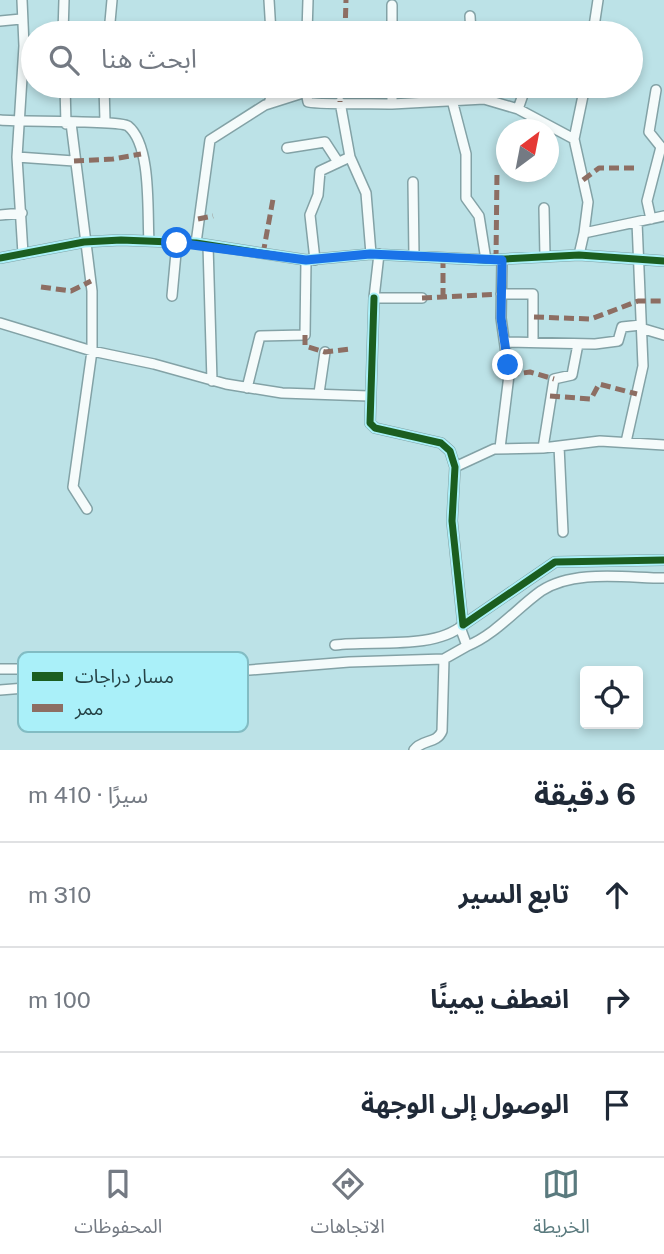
<!DOCTYPE html>
<html lang="ar">
<meta charset="utf-8">
<style>
:root{--surface:#fff;--page:#f2f2f3;--text:#1f2937;--muted:#747a83;--line:#e0e1e3;--accent:#5a7a7e}
body{margin:0;font-family:"Public Sans","Noto Sans Arabic",sans-serif;background:var(--page);color:var(--text);direction:rtl}
.controls{position:absolute;right:21px;bottom:21px;display:grid;overflow:hidden;border-radius:7px;box-shadow:0 4px 10px #0003}
.controls button{width:63px;height:63px;display:grid;place-items:center;padding:0;border:0;border-bottom:2px solid var(--line);background:var(--surface);color:var(--text);font:35px sans-serif}
.compass{position:absolute;left:496px;top:119px;width:63px;height:63px;border-radius:50%;background:var(--surface);box-shadow:0 4px 10px #0003;rotate:32deg}
.stop{position:absolute;width:21px;height:21px;margin:-16px;border:5px solid #1a73e8;border-radius:50%;background:#fff}
.stop.end{background:#1a73e8;border-color:#fff;box-shadow:0 2px 7px #0008}
.list{margin:0;padding:0;list-style:none}
h2{display:flex;justify-content:space-between;align-items:center;height:91px;margin:0;padding:0 28px;font-size:30px}
h2 small{font-size:23px;font-weight:400;color:var(--muted)}
.list li{display:grid;grid-template-columns:46px 1fr auto;gap:21px;align-items:center;box-sizing:border-box;height:105px;padding:0 28px;border-top:2px solid var(--line)}
.list b{display:block;font-size:26px;white-space:nowrap}
.list em{font-size:23px;font-style:normal;color:var(--muted)}
.icon{flex:none;width:38px;height:38px;fill:none;stroke:currentColor;stroke-width:2;stroke-linecap:round;stroke-linejoin:round}
.map{position:relative;flex:none;width:664px;height:750px;overflow:hidden;direction:ltr}
.search{position:absolute;background:var(--surface);box-shadow:0 4px 10px #0003;left:21px;right:21px;top:21px;height:77px;display:flex;align-items:center;gap:18px;box-sizing:border-box;padding:0 24px;border-radius:38px;color:var(--muted);font-size:26px}
.sheet{height:406px;background:var(--surface)}
nav{display:flex;justify-content:space-around;align-items:center;box-sizing:border-box;height:98px;border-top:2px solid var(--line);background:var(--surface);font-size:19px;color:var(--muted)}
nav a{display:grid;justify-items:center;gap:4px}
nav .on{color:var(--accent)}
.map>svg:first-child{display:block}
.lines{fill:none;stroke-linecap:round;stroke-linejoin:round}
.minor-casing{stroke:#83a2a6;stroke-width:12}
.minor{stroke:#f5fbfb;stroke-width:9}
.quiet{stroke:#8d6e63;stroke-width:5;stroke-dasharray:10 5;stroke-linecap:butt}
.cycleway-casing{stroke:#aaf0f9;stroke-width:11}
.cycleway{stroke:#1b5e20;stroke-width:7}
.route{stroke:#1a73e8;stroke-width:9}
.key{fill:#aaf0f9;stroke:#82bcc3;stroke-width:2}
.key-label{font-size:19px;fill:#254246}
</style>
<div class="map">
<svg width="664" height="750" viewBox="0 0 664 750">
<rect width="100%" height="100%" fill="#bce2e7"/>
<g class="lines">
<defs>
<path id="minor" d="M22 0 24 46 17 157 23 254
M269 0 271 33
M392 5V33
M470 16 471 33
M0 21 21 19
M63 33 64 0
M109 33 112 0
M307 33 308 0
M593 33 598 0
M65 86 66 124
M104 86 105 121
M305 86 308 102C314 105 379 103 392 104V86
M474 86 475 98
M585 86 574 139 588 202 584 233 664 216
M452 100 466 154V198L479 216 486 260
M340 102 350 157 366 193 371 254
M269 103 275 86
M392 104 484 99 518 109 574 139
M518 109 526 86
M0 120C21 122 119 120 128 126 152 145 147 214 149 241
M71 123 92 291V351L73 487 87 509
M287 148 325 142 338 162
M17 157 74 161
M413 182 414 256
M544 208 545 256
M0 215 22 213
M651 219 647 201 661 147 649 132 656 90
M196 243 210 140 265 105 306 92
M208 245 212 381
M379 254 374 298H422
M579 255 584 233
M0 258 84 242 121 240 196 243 306 260 371 254 486 260 579 255 664 261
M315 260 310 215 318 195 320 171 350 157
M501 294H533V342
M172 296 177 242
M374 298 370 423 375 428 441 443 450 451 455 467 452 521 463 625 555 562 664 560
M0 323 92 351 154 364 226 384 282 393 369 396
M644 329 664 335
M505 342 595 344 618 341 622 327 641 325
M578 344 572 375 554 379 543 448 600 441 664 445
M247 388 260 336 305 335 306 260
M319 393 325 352
M626 442 643 366 637 222
M559 446 563 532
M500 448 509 375 501 318 502 260
M455 467 494 449 543 448
M335 645C372 640 434 650 463 625
M467 646C495 635 517 608 541 591 574 569 627 578 664 578
M0 669H25
M0 690 349 662 444 659 467 646 460 627
M414 750C422 739 437 744 442 731L444 659"/>
</defs>
<use href="#minor" class="minor-casing"/>
<use href="#minor" class="minor"/>
<path class="quiet" d="M345 33 346 0
M340 86V102
M448 86 452 100
M74 161 113 159 141 154
M583 180 599 168H636
M198 219 213 216
M263 254 273 199
M443 258V297
M496 260 497 170
M41 287 71 291 91 281
M422 298 501 294
M534 317 591 319 638 301H664
M305 335V346L325 352 351 349
M509 375 530 372 554 379
M550 396 591 399 599 384 637 394"/>
<defs>
<path id="cycleway" d="M0 258 84 242 121 240 196 243 306 260 371 254 486 260 579 255 664 261
M374 298 370 423 375 428 441 443 450 451 455 467 452 521 463 625 555 562 664 560"/>
</defs>
<use href="#cycleway" class="cycleway-casing"/>
<use href="#cycleway" class="cycleway"/>
</g>
<g class="lines">
<path class="route" d="M177 243 306 260 370 254 502 260 501 318 508 365"/>
</g>
<rect x="18" y="652" width="230" height="80" rx="10" class="key"/>
<rect x="32" y="672" width="31" height="9" fill="#1b5e20"/>
<rect x="32" y="704" width="31" height="8" fill="#8d6e63"/>
<g class="key-label">
<text x="75" y="683">مسار دراجات</text>
<text x="75" y="715">ممر</text>
</g>
</svg>
<div class="controls">
<button><svg class="icon" aria-label="locate" viewBox="0 0 24 24"><circle cx="12" cy="12" r="6"/><path d="M12 2v4M12 18v4M2 12h4M18 12h4"/></svg></button>
</div>
<svg class="compass" viewBox="-18 -18 36 36"><path d="M0-13l5 13h-10z" fill="#e53935"/><path d="M0 13l5-13h-10z" fill="#747a83"/></svg>
<div class="stop" style="left:177px;top:243px"></div>
<div class="stop end" style="left:508px;top:365px"></div>
<div class="search"><svg class="icon" aria-label="search" viewBox="0 0 24 24"><circle cx="10" cy="10" r="6"/><path d="M15 15l6 6"/></svg>ابحث هنا</div>
</div>
<section class="sheet">
<h2>6 دقيقة<small>سيرًا · 410 m</small></h2>
<ul class="list">
<li><svg class="icon" aria-label="ahead" viewBox="0 0 24 24"><path d="M12 20V5M6 11l6-6 6 6"/></svg><div><b>تابع السير</b></div><em>310 m</em></li>
<li><svg class="icon" aria-label="right" viewBox="0 0 24 24"><path d="M7 20v-9h11M14 6l5 5-5 5"/></svg><div><b>انعطف يمينًا</b></div><em>100 m</em></li>
<li><svg class="icon" aria-label="arrive" viewBox="0 0 24 24"><path d="M6 21V4h12l-3 4 3 4H6"/></svg><div><b>الوصول إلى الوجهة</b></div></li>
</ul>
</section>
<nav>
<a class="on"><svg class="icon" aria-label="map" viewBox="0 0 24 24"><path d="M3 6l6-2 6 2 6-2v14l-6 2-6-2-6 2zM9 4v14M15 6v14"/></svg>الخريطة</a>
<a><svg class="icon" aria-label="directions" viewBox="0 0 24 24"><path d="M12 3l9 9-9 9-9-9zM9 14v-3h6M13 9l2 2-2 2"/></svg>الاتجاهات</a>
<a><svg class="icon" aria-label="saved" viewBox="0 0 24 24"><path d="M7 4h10v16l-5-4-5 4z"/></svg>المحفوظات</a>
</nav>
